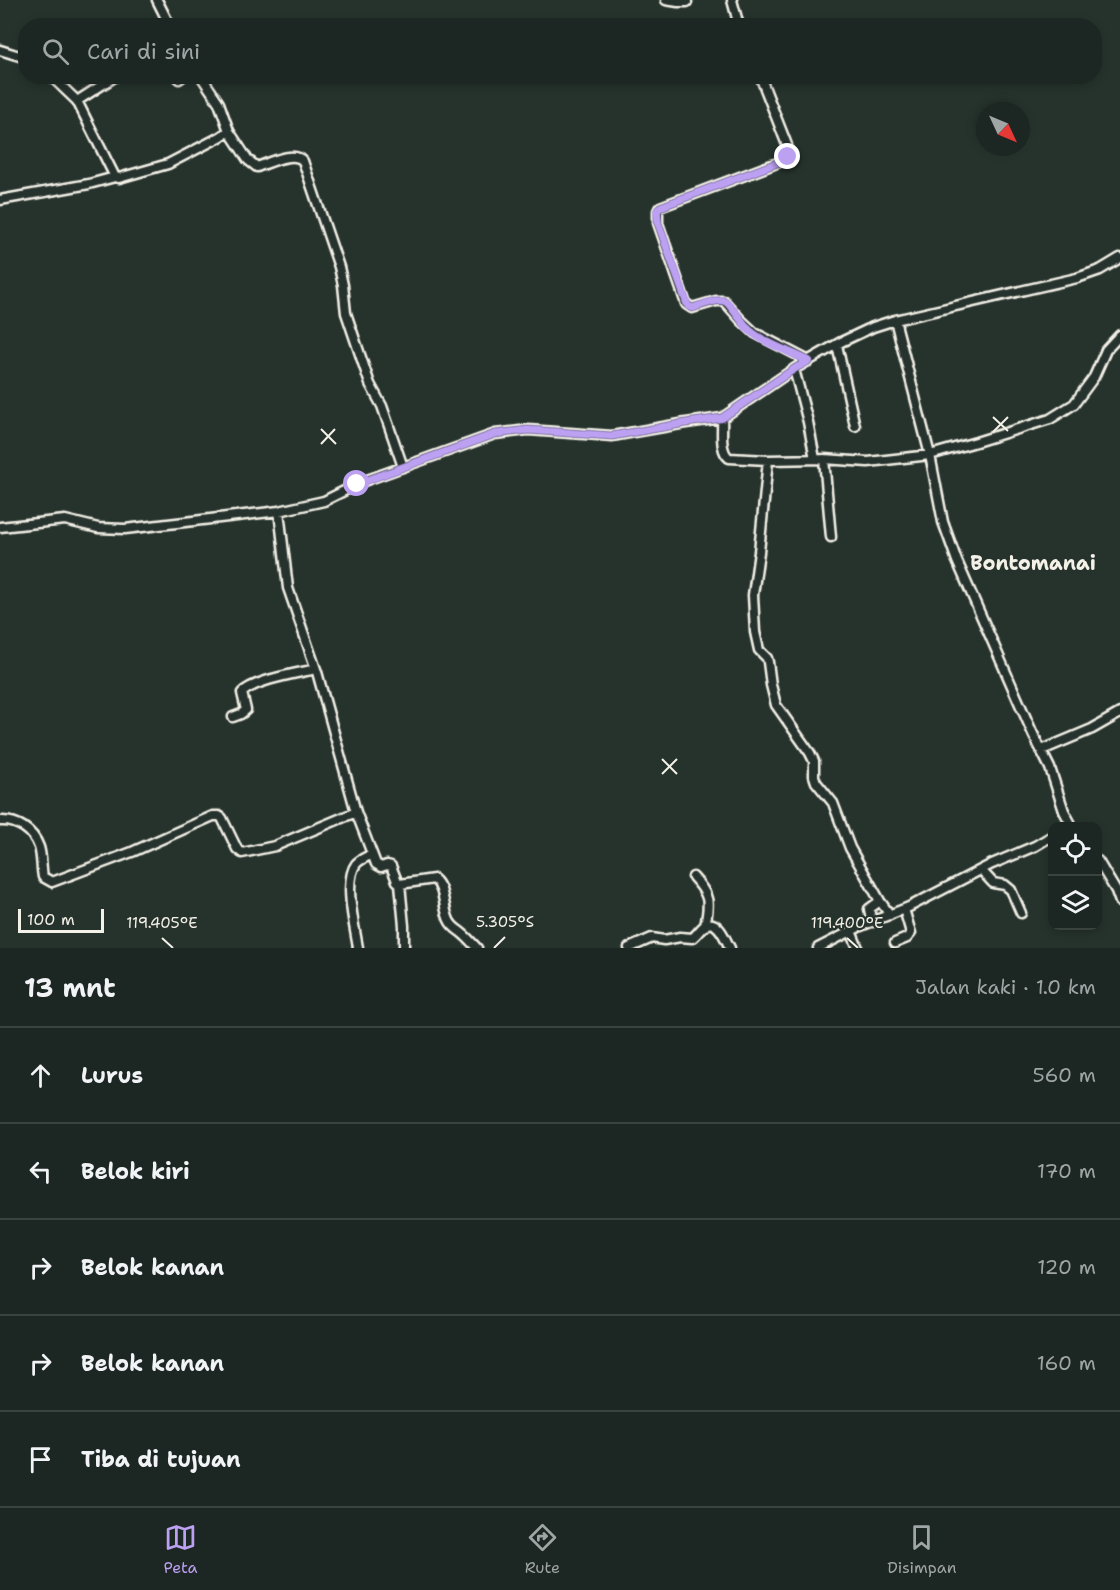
<!DOCTYPE html>
<html lang="id">
<meta charset="utf-8">
<style>
:root{--surface:#1c2622;--page:#29322f;--text:#f1f3f6;--muted:#a0a5a5;--line:#3a4340;--accent:#bca0f2}
body{margin:0;font-family:"Shantell Sans",sans-serif;background:var(--page);color:var(--text)}
.controls{position:absolute;right:18px;bottom:18px;display:grid;overflow:hidden;border-radius:12px;box-shadow:0 3px 9px #0003}
.controls button{width:54px;height:54px;display:grid;place-items:center;padding:0;border:0;border-bottom:2px solid var(--line);background:var(--surface);color:var(--text);font:30px sans-serif}
.compass{position:absolute;left:976px;top:102px;width:54px;height:54px;border-radius:50%;background:var(--surface);box-shadow:0 3px 9px #0003;rotate:134deg}
.scale{position:absolute;left:18px;bottom:15px;width:86px;box-sizing:border-box;padding-left:6px;border:3px solid #f4f1e8;border-top:0;font-size:16px;line-height:21px;white-space:nowrap;color:#f4f1e8;-webkit-text-stroke:4px #26332d;paint-order:stroke}
.stop{position:absolute;width:18px;height:18px;margin:-14px;border:4px solid #bca0f2;border-radius:50%;background:#fff}
.stop.end{background:#bca0f2;border-color:#fff;box-shadow:0 2px 6px #0008}
.list{margin:0;padding:0;list-style:none}
h2{display:flex;justify-content:space-between;align-items:center;height:78px;margin:0;padding:0 24px;font-size:26px}
h2 small{font-size:20px;font-weight:400;color:var(--muted)}
.list li{display:grid;grid-template-columns:39px 1fr auto;gap:18px;align-items:center;box-sizing:border-box;height:96px;padding:0 24px;border-top:2px solid var(--line)}
.list b{display:block;font-size:22px;white-space:nowrap}
.list em{font-size:20px;font-style:normal;color:var(--muted)}
.icon{flex:none;width:33px;height:33px;fill:none;stroke:currentColor;stroke-width:2;stroke-linecap:round;stroke-linejoin:round}
.map{position:relative;flex:none;width:1120px;height:948px;overflow:hidden}
.search{position:absolute;background:var(--surface);box-shadow:0 3px 9px #0003;left:18px;right:18px;top:18px;height:66px;display:flex;align-items:center;gap:15px;box-sizing:border-box;padding:0 21px;border-radius:24px;color:var(--muted);font-size:22px}
.sheet{height:558px;background:var(--surface)}
nav{display:flex;justify-content:space-around;align-items:center;box-sizing:border-box;height:84px;border-top:2px solid var(--line);background:var(--surface);font-size:16px;color:var(--muted)}
nav a{display:grid;justify-items:center;gap:3px}
nav .on{color:var(--accent)}
.map>svg:first-child{display:block}
.lines{fill:none;stroke-linecap:round;stroke-linejoin:round}
.minor-casing{stroke:#f4f1e8;stroke-width:13}
.minor{stroke:#26332d;stroke-width:8}
.route{stroke:#bca0f2;stroke-width:8}
.ticks{fill:none;stroke:#f4f1e8;stroke-width:2}
.labels{text-anchor:middle;stroke-width:4.5;stroke-linejoin:round;paint-order:stroke}
.quarter-label{font-size:20px;font-weight:bold;fill:#f4f1e8;stroke:#26332d}
.ticks-label{font-size:15px;text-anchor:middle;fill:#f4f1e8;stroke:#26332d;stroke-width:4.5;stroke-linejoin:round;paint-order:stroke}
</style>
<div class="map">
<svg width="1120" height="948" viewBox="0 0 1120 948">
<rect width="100%" height="100%" fill="#26332d"/>
<filter id="ink" filterUnits="userSpaceOnUse"><feTurbulence type="fractalNoise" baseFrequency=".0167" numOctaves="2"/><feDisplacementMap in="SourceGraphic" scale="12" xChannelSelector="R" yChannelSelector="G"/><feConvolveMatrix kernelMatrix="1 2 1 2 8 2 1 2 1" color-interpolation-filters="sRGB"/></filter>
<g filter="url(#ink)">
<g class="lines">
<defs>
<path id="minor" d="M157 0 170 26
M666 0 678 2H687
M732 0 739 26
M0 50 26 58
M51 76 77 101 115 177 119 178 168 164 220 137 229 131 219 103 201 76
M760 76 787 145 788 157 785 160 660 207 658 211V223L686 304 692 308 716 301H724L741 320 755 333 809 361
M179 79 183 76
M77 101 116 76
M229 131 248 160 257 167C269 163 294 150 303 161L339 267 343 285 346 313 370 384 382 406 403 467
M0 200 89 184 115 177
M895 320 930 455 943 522 957 561 1033 734 1050 768 1064 811 1072 826
M837 345 855 426
M794 369 808 422 815 459
M722 418C723 430 719 450 729 458L768 460 824 459 868 462 930 455 976 442 1050 419 1074 404 1094 377 1106 350 1120 335
M824 459 831 537
M768 460 759 552 753 595 755 632 759 650 767 658 768 662 771 685 776 705 810 753 814 761V776L816 782 833 803 850 848 880 901 890 915
M0 527 65 520 98 528 125 529 279 511 324 501 364 481 495 434 528 430 612 436 686 423 722 418 794 369 841 342 873 327 895 320 1077 278 1100 270 1120 258
M233 717 241 714 246 710 242 693C254 680 298 673 316 669
M1042 750 1092 729 1120 713
M356 812 376 864 381 867 387 865 391 866 397 881 400 884 434 879C445 888 443 908 449 920 452 927 457 929 463 934 468 938 472 943 477 948
M0 821C17 820 33 830 39 847 42 856 41 867 43 877L52 882 132 852 213 816H219L222 818 237 849 242 853 275 846 356 812 317 672 288 588 279 511
M1098 861 1116 891 1120 902
M981 870 993 883 1005 885 1011 890 1021 913
M693 877C710 895 710 902 705 926
M400 884 404 926V948
M873 922 870 914 869 909 880 901
M851 931 858 948
M895 943 907 938 911 933 904 909
M358 948C355 928 343 881 356 864 360 859 367 857 372 854
M629 948 652 938 664 940 680 937 692 938C697 935 702 926 707 924 719 920 726 941 730 948
M818 948 861 926 909 907 992 864 1035 846 1052 836"/>
</defs>
<use href="#minor" class="minor-casing"/>
<use href="#minor" class="minor"/>
</g>
</g>
<g class="lines" filter="url(#ink)">
<path class="route" d="M357 484 495 434 528 430 612 436 686 423 722 418 794 369 809 361C790 352 764 343 749 330 743 324 730 303 725 301 716 298 701 306 692 308L688 306 658 223 657 211 660 207 785 160 788 157"/>
</g>
<path class="ticks" d="M993 417 1008 431M321 429 336 444M993 432 1008 417M321 444 335 429M662 759 677 774M662 774 677 759M162 938 173 948M847 938 858 948M494 948 505 937"/>
<g class="labels">
<g class="quarter-label">
<text x="1033" y="570">Bontomanai</text>
</g>
</g>
<g class="ticks-label">
<text x="505" y="927">5.305°S</text>
<text x="162" y="928">119.405°E</text>
<text x="847" y="928">119.400°E</text>
</g>
</svg>
<div class="controls">
<button><svg class="icon" aria-label="locate" viewBox="0 0 24 24"><circle cx="12" cy="12" r="6"/><path d="M12 2v4M12 18v4M2 12h4M18 12h4"/></svg></button>
<button><svg class="icon" aria-label="layers" viewBox="0 0 24 24"><path d="M12 4l9 5-9 5-9-5zM3 14l9 5 9-5"/></svg></button>
</div>
<svg class="compass" viewBox="-18 -18 36 36"><path d="M0-13l5 13h-10z" fill="#e53935"/><path d="M0 13l5-13h-10z" fill="#a0a5a5"/></svg>
<div class="scale">100 m</div>
<div class="stop" style="left:357px;top:484px"></div>
<div class="stop end" style="left:788px;top:157px"></div>
<div class="search"><svg class="icon" aria-label="search" viewBox="0 0 24 24"><circle cx="10" cy="10" r="6"/><path d="M15 15l6 6"/></svg>Cari di sini</div>
</div>
<section class="sheet">
<h2>13 mnt<small>Jalan kaki · 1.0 km</small></h2>
<ul class="list">
<li><svg class="icon" aria-label="ahead" viewBox="0 0 24 24"><path d="M12 20V5M6 11l6-6 6 6"/></svg><div><b>Lurus</b></div><em>560 m</em></li>
<li><svg class="icon" aria-label="left" viewBox="0 0 24 24"><path d="M17 20v-9H6M10 6l-5 5 5 5"/></svg><div><b>Belok kiri</b></div><em>170 m</em></li>
<li><svg class="icon" aria-label="right" viewBox="0 0 24 24"><path d="M7 20v-9h11M14 6l5 5-5 5"/></svg><div><b>Belok kanan</b></div><em>120 m</em></li>
<li><svg class="icon" aria-label="right" viewBox="0 0 24 24"><path d="M7 20v-9h11M14 6l5 5-5 5"/></svg><div><b>Belok kanan</b></div><em>160 m</em></li>
<li><svg class="icon" aria-label="arrive" viewBox="0 0 24 24"><path d="M6 21V4h12l-3 4 3 4H6"/></svg><div><b>Tiba di tujuan</b></div></li>
</ul>
</section>
<nav>
<a class="on"><svg class="icon" aria-label="map" viewBox="0 0 24 24"><path d="M3 6l6-2 6 2 6-2v14l-6 2-6-2-6 2zM9 4v14M15 6v14"/></svg>Peta</a>
<a><svg class="icon" aria-label="directions" viewBox="0 0 24 24"><path d="M12 3l9 9-9 9-9-9zM9 14v-3h6M13 9l2 2-2 2"/></svg>Rute</a>
<a><svg class="icon" aria-label="saved" viewBox="0 0 24 24"><path d="M7 4h10v16l-5-4-5 4z"/></svg>Disimpan</a>
</nav>
